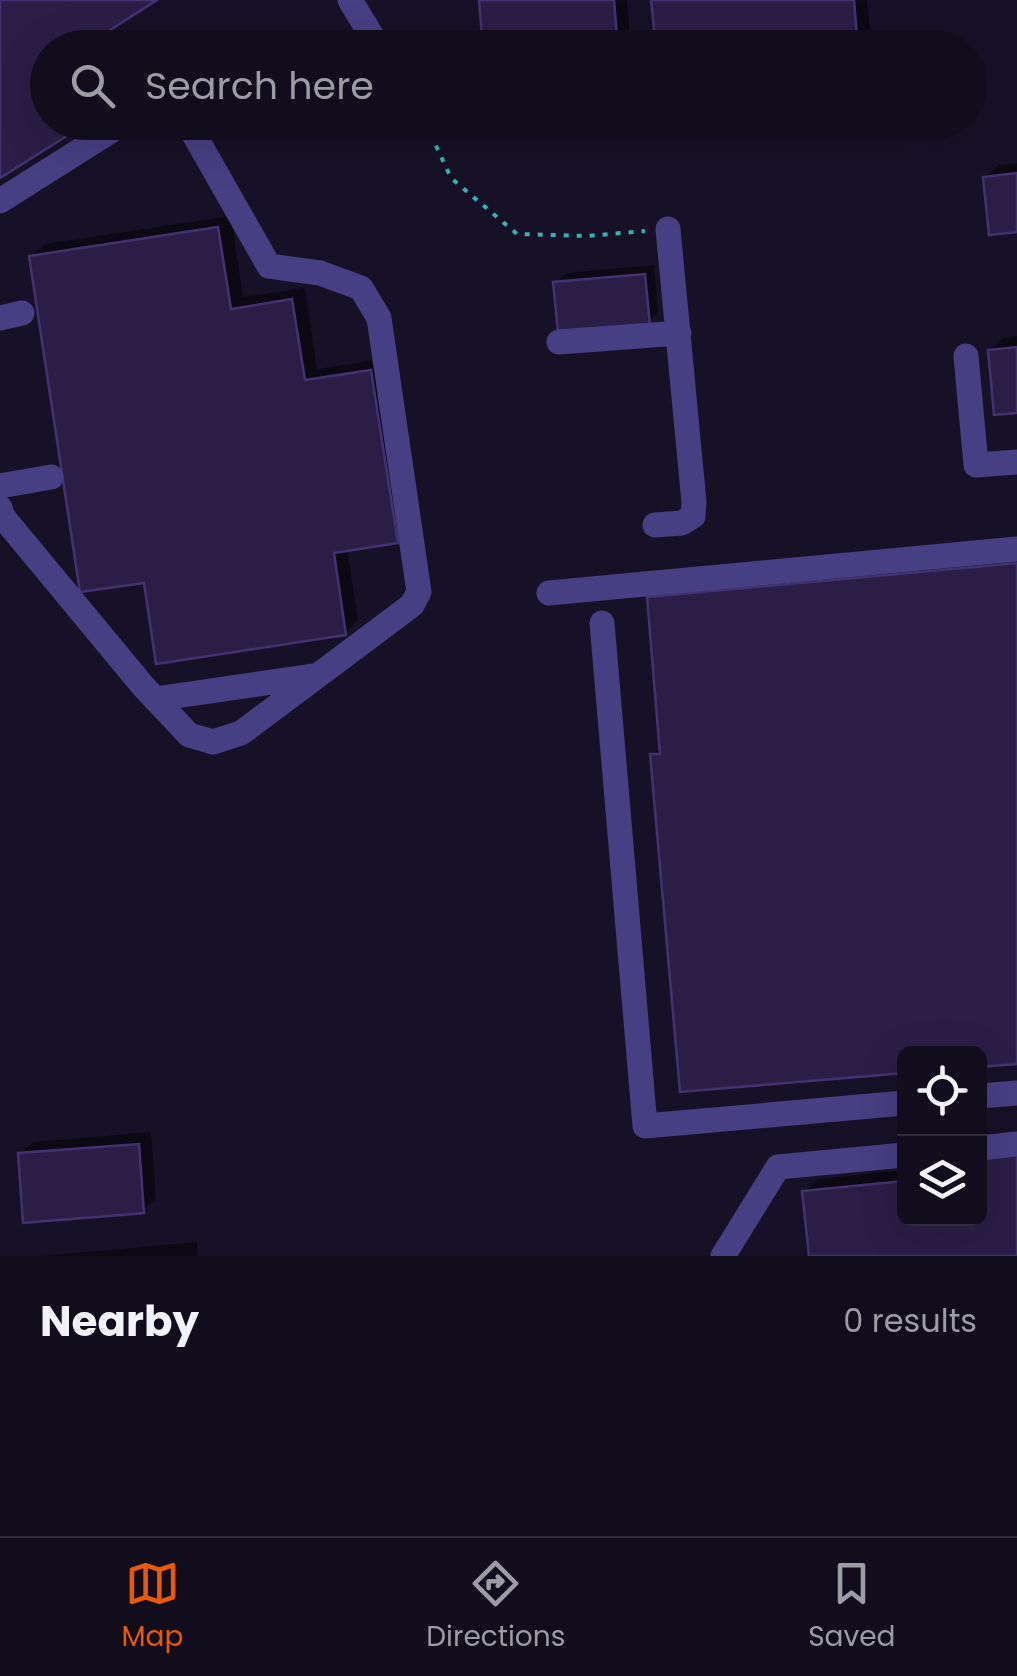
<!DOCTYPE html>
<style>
:root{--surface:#110d1d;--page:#1a1626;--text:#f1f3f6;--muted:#9c9ca4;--line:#302d3b;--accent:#ea580c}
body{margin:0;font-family:Poppins,sans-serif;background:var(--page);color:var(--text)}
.controls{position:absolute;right:30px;bottom:30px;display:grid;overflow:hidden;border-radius:15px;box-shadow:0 10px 40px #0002}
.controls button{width:90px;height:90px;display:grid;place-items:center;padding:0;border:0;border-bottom:2px solid var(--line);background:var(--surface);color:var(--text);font:50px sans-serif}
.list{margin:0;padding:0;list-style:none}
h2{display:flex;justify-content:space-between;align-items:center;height:130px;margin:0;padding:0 40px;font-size:42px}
h2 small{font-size:32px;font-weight:400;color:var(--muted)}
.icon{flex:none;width:55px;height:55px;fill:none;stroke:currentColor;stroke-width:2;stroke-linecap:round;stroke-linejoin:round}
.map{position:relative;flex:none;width:1017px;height:1256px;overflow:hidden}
.search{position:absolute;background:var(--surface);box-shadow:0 10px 40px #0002;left:30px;right:30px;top:30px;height:110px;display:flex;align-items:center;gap:25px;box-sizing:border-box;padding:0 35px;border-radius:55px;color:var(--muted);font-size:38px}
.sheet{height:280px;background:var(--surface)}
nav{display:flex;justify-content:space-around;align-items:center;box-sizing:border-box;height:140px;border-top:2px solid var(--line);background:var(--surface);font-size:28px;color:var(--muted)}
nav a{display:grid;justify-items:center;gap:5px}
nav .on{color:var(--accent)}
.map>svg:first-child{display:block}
.shadow{fill:#0007}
.building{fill:#2a1e47;stroke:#433271;stroke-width:2.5}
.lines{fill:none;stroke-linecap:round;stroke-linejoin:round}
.path{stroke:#38b1b2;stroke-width:4;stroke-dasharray:5 8;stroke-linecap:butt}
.minor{stroke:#473f83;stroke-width:25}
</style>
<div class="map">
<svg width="1017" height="1256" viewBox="0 0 1017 1256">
<rect width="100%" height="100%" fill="#171127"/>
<path class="shadow" d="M481 0H627L631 48H486Z
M654 0H867L871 41 864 48H658Z
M1017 163V230L985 178 998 165Z
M231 216 243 297 305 288 317 369 384 359 410 528 397 541 347 548 358 620 345 633 146 580 31 257 44 244Z
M654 265 658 313 648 322 556 283 566 273Z
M1017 336V410L990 351 1003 338Z
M1017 552V1061L980 1065V1054H904V1071L682 1090 652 755 662 746 650 598 663 585Z
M151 1132 156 1198 143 1211 20 1154 33 1142Z
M980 1151 1017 1256H811L805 1192 818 1179 904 1170V1218H980Z
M197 1242 198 1256H41Z"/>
<path class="building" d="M0 0H157L82 48H48V122H89L0 178Z
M479 0H614L618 48H483Z
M651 0H854L858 48H656Z
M1017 173V232L989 235 983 177Z
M218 227 231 309 292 299 305 380 371 370 398 543 334 553 346 635 156 664 144 583 80 592 29 256Z
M645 274 650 325 558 332 553 282Z
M1017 347V413L994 415 988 350Z
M1017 563V1064L980 1067V1054H904V1073L680 1092 650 754H660L647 597Z
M139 1144 144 1213 23 1223 18 1153Z
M1017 1151V1256H809L802 1191 904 1181V1218H980V1155Z"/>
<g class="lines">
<path class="path" d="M425 122 451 178 517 234 587 236 645 231"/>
<path class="minor" d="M350 0 379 48
M0 201 125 122
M0 318 22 313
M559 342 679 333
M966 356 976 465 1017 462
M0 486 51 477
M0 508 3 517 143 686 189 735 213 742 241 733 412 605 419 592 379 318 361 288 320 273 269 266 187 122
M655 525 682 523 693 516 694 502 668 229
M549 593 1017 549
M602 623 645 1126 904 1103
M155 699 313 676
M980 1096 1017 1093
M980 1148 1017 1144
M723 1256 778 1167 904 1155"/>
</g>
</svg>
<div class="controls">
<button><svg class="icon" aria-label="locate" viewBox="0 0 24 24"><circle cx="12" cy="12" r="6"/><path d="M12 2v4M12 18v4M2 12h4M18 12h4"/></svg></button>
<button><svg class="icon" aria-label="layers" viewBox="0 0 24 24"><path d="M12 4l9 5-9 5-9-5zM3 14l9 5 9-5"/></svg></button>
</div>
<div class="search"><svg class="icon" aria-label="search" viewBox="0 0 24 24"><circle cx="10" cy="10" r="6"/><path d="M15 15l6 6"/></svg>Search here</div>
</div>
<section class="sheet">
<h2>Nearby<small>0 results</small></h2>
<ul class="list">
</ul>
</section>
<nav>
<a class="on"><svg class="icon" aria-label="map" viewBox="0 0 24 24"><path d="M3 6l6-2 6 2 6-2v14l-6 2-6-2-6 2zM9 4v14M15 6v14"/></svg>Map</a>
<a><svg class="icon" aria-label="directions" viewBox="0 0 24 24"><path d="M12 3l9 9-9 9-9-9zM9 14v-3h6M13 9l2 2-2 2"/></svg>Directions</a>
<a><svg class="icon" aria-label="saved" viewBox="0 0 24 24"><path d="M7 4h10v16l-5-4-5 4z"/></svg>Saved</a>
</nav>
